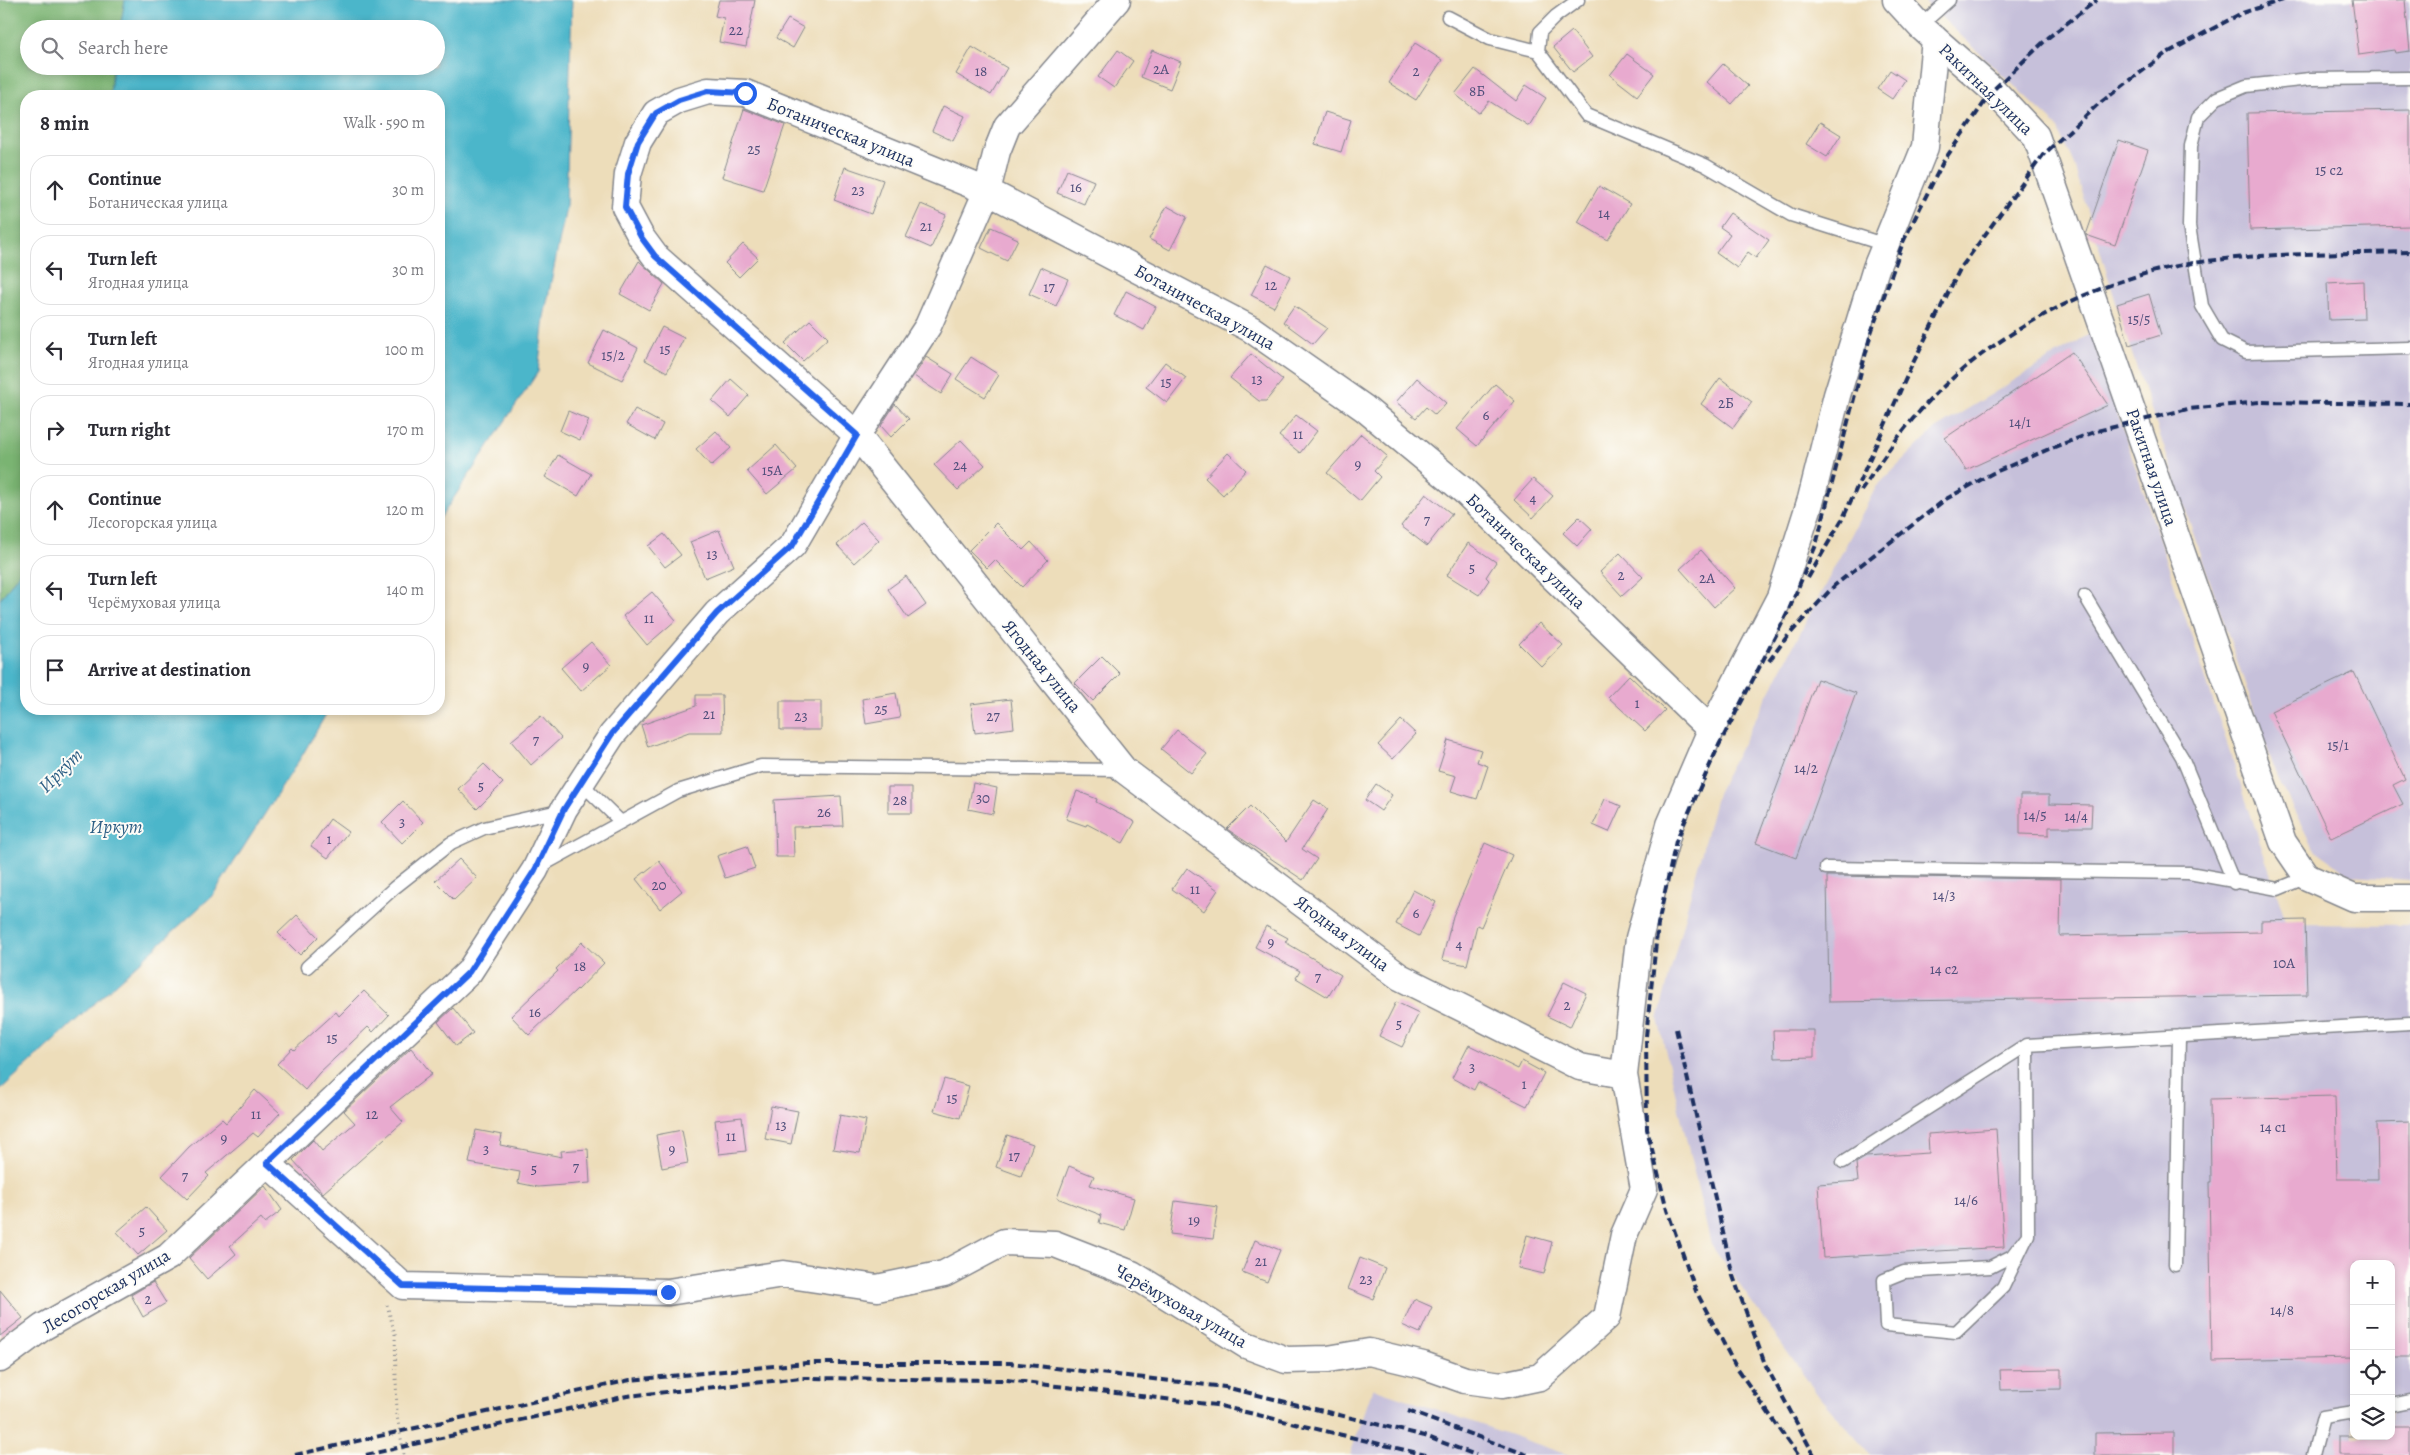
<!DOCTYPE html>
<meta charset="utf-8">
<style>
:root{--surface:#fff;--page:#f7f7f7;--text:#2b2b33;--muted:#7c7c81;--line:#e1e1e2}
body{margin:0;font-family:Alegreya,serif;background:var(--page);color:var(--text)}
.controls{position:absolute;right:15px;bottom:15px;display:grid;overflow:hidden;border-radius:10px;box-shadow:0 2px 8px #0003}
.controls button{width:45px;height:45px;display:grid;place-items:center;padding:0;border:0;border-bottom:1px solid var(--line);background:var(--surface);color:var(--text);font:25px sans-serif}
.stop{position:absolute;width:15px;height:15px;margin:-11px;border:4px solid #2563eb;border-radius:50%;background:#fff}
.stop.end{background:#2563eb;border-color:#fff;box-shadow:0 1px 5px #0008}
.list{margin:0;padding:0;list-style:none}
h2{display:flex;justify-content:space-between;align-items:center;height:65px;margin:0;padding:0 20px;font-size:21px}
h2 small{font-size:16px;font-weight:400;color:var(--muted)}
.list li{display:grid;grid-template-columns:32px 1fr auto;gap:15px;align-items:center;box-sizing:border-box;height:70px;margin:0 10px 10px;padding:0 10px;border:1px solid var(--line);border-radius:20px}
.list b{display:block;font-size:19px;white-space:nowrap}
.list p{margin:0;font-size:16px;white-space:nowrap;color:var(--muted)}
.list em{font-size:16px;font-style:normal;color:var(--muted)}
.icon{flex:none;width:28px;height:28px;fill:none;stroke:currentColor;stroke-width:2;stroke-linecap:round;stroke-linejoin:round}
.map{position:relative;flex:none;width:2410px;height:1455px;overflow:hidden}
.search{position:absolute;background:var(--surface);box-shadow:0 2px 8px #0003;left:20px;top:20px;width:425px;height:55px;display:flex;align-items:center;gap:12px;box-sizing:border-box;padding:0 18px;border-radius:28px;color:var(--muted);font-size:19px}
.panel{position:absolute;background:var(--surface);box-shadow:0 2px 8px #0003;left:20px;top:90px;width:425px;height:625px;border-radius:20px}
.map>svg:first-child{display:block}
.industrial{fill:#c6c0da;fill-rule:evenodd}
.forest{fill:#7ab472;stroke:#4a7268}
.water{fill:#4cb6ca;stroke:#347294}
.building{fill:#e8aacf}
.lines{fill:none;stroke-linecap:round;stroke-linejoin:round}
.service-casing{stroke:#84868c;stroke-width:15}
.minor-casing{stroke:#84868c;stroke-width:29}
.path{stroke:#84868c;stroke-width:3;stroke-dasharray:1 4;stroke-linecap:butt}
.service{stroke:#fff;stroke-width:12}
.minor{stroke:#fff;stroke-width:26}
.rail{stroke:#1b2f5e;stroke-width:4;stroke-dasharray:8 4;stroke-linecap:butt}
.route{stroke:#2563eb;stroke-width:6}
.labels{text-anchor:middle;stroke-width:4;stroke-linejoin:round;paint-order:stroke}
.number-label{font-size:15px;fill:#4e4e7a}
.street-label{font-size:18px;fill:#1b2f5e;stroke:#fdfcf7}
.water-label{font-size:19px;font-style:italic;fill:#2c5e84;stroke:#fdfcf7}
</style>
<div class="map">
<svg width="2410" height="1455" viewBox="0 0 2410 1455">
<rect width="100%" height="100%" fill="#fdfcf7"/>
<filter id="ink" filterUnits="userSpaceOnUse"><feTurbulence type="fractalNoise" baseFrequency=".02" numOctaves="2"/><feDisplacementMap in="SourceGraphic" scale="10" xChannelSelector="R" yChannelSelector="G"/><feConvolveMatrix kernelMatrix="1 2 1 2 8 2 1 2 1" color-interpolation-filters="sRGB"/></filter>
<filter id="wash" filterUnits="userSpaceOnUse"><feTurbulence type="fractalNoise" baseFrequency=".0096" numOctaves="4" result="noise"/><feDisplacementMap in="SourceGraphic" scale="20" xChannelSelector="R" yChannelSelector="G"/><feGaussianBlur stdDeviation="1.12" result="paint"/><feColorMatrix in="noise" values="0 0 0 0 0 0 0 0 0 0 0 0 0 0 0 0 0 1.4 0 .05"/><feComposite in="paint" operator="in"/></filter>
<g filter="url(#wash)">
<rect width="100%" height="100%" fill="#edddba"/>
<path class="industrial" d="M1923 0H2410V880L2352 876 2313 848 2276 774 2129 345 2073 162 2056 125Z
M2091 333 2287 924 2410 925V1455H1871L1820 1398 1711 1245 1658 1019 1717 793 1876 487 1935 429ZM2354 1264H2391V1436H2354Z
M1373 1388 1569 1455H1350Z"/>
<path class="forest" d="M0 0H125L120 29H29V66H113L110 96H26V563L0 600Z"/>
<path class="water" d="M125 0H572L566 208 544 317 538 372 439 520V96H110L113 66H436V29H120Z
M26 563V709H329L303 754 213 895 0 1090V600Z"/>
<g id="blocks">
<path class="building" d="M719 0H755L746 47 719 42 724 18 715 16Z
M2352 0H2405L2410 51 2395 53 2394 50 2359 55Z
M788 19 804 28 793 48 776 38Z
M1572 31 1592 57 1573 72 1553 47Z
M1415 43 1442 60 1416 100 1389 83Z
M972 47 1007 68 991 95 956 74Z
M1118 50 1133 61 1114 88 1098 77Z
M1152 50 1181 62 1170 89 1141 77Z
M1627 54 1654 74 1637 96 1610 75Z
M1723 64 1748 86 1732 104 1707 82Z
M1475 69 1516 101 1526 85 1546 98 1529 126 1489 101 1479 113 1455 94Z
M1890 70 1905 80 1892 99 1877 89Z
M943 106 965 116 953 141 932 131Z
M744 109 785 125 763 190 722 177Z
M2410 110V226L2250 230 2247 113Z
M1325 112 1351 120 1341 152 1315 144Z
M1820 122 1841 135 1827 157 1806 144Z
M2119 140 2148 150 2115 245 2086 235Z
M845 167 883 180 871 214 834 200Z
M1067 170 1094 181 1084 204 1057 193Z
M1599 186 1630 204 1608 240 1578 222Z
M921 204 946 215 931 248 906 237Z
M1167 206 1187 217 1170 250 1149 239Z
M1730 213 1769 240 1756 258 1748 252 1737 268 1716 253 1730 234 1720 227Z
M991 227 1018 239 1007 261 981 248Z
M743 244 758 258 739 277 725 263Z
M639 261 664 284 649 310 620 294Z
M1267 264 1290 276 1274 307 1251 295Z
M1041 267 1068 279 1056 306 1029 294Z
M2363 281 2364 319 2329 320 2327 283Z
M1126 291 1156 307 1144 330 1114 315Z
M2149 294 2161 335 2129 345 2117 304Z
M1294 306 1327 328 1313 344 1283 322Z
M810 320 828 338 803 361 785 343Z
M662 327 684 338 667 372 645 360Z
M604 330 638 348 622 380 588 363Z
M2072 352 2108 405 1966 470 1945 438Z
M1251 354 1283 380 1266 401H1259L1230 378Z
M926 357 953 374 941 394 914 376Z
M971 357 999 375 985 397 956 379Z
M1165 362 1186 378 1167 403 1146 387Z
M1417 378 1446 403 1435 415 1426 407 1416 418 1396 402Z
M1720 378 1752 402 1733 428 1701 404Z
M731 379 749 395 730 417 712 401Z
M1495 384 1515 401 1477 446 1457 429Z
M895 404 909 419 891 437 881 426Z
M635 409 663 424 655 440 626 424Z
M568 411 589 420 580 440 560 431Z
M1296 415 1317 431 1300 453 1279 436Z
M716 431 731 448 711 466 696 449Z
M1361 434 1387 456 1374 471 1380 477 1360 501 1327 473Z
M961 440 985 465 958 490 934 465Z
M776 445 797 469 767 494 747 471Z
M1228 453 1246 470 1223 495 1205 478Z
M558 455 591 474 578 496 545 477Z
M1533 479 1553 496 1533 518 1514 500Z
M1426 494 1452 514 1427 546 1401 526Z
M1579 517 1592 529 1577 546 1563 533Z
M862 522 879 540 854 563 837 545Z
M996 523 1023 550 1031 542 1048 560 1022 587 995 560 987 568 969 550Z
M719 530 734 566 705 578 690 542Z
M664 534 681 555 665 567 648 546Z
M1468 543 1496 562 1486 577 1489 580 1479 595 1447 575Z
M1701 550 1735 588 1714 607 1680 569Z
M1620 553 1643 577 1622 596 1600 572Z
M906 576 926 605 908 618 888 589Z
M652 592 676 620 647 645 623 616Z
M1539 623 1563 645 1542 667 1519 644Z
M591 642 611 665 581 691 561 668Z
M1102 656 1120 674 1093 701 1075 683Z
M2354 672 2405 779 2393 785 2403 804 2331 838 2271 711Z
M1629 675 1665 710 1645 731 1608 697Z
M1817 679 1856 693 1796 858 1756 843Z
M896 693 900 718 866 724 862 699Z
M696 695H722L723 732H689L648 747 641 725 696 706Z
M1011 699 1014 728 975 733 971 704Z
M780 701H821V730H780Z
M541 716 561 738 531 765 511 741Z
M1401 720 1416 734 1393 759 1378 745Z
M1177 730 1207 754 1191 773 1161 749Z
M1448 740 1481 750 1477 762 1488 766 1477 799 1451 791 1456 776 1438 771Z
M484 764 503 783 477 809 458 789Z
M973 783 997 788 993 814 968 809Z
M1376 784 1392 795 1381 811 1365 800Z
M888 787H912V813H888Z
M1077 791 1097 799 1096 802 1135 822 1123 843 1087 824 1086 826 1066 819Z
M2020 795H2049V804L2092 805 2091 827H2049V835L2020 834Z
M841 796 843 826 793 827 794 857H776L774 800Z
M1605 799 1621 806 1609 832 1593 825Z
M1314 800 1328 809 1302 849 1317 859 1303 880 1227 829 1250 806 1286 842Z
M403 801 423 822 402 843 382 822Z
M330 819 348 832 328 858 311 846Z
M1485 843 1512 855 1481 927 1477 925 1467 965 1442 960 1453 916Z
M747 846 755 868 725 878 717 856Z
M459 859 477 878 454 900 435 881Z
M659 861 682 891 660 909 636 879Z
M1187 868 1218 890 1204 911 1172 889Z
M1827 876 2061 879 2060 936 2261 932V921L2305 920 2307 995 1829 1002Z
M1413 890 1436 902 1419 936 1396 924Z
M297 915 318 937 300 955 278 933Z
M1266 926 1288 938 1285 942 1341 975 1328 997 1296 978 1300 971 1255 947Z
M582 942 604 963 578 990 577 989 529 1035 511 1016 558 971 556 969Z
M1564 982 1586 993 1570 1027 1547 1016Z
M364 991 389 1015 373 1032 368 1027 319 1073 305 1090 277 1064 292 1048 294 1050 336 1012 339 1016Z
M1396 1002 1419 1013 1402 1047 1379 1036Z
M453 1008 473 1033 456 1046 438 1022Z
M1773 1030H1814V1057L1774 1058Z
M1469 1045 1518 1069 1522 1061 1544 1073 1527 1106 1478 1082 1474 1090 1452 1078Z
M411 1048 432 1074 390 1107 403 1122 323 1193 293 1160 313 1140 322 1151 355 1123 344 1111Z
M944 1079 969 1086 960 1118 934 1111Z
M255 1090 280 1113 258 1137 253 1133 206 1173 209 1176 187 1199 162 1176 189 1147 222 1119 226 1123Z
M2335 1096 2337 1179H2378L2377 1123 2410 1122V1357H2391V1264H2354V1358L2212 1361 2209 1182H2211L2210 1099Z
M771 1106 798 1111 791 1144 765 1139Z
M840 1115 866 1120 860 1153 833 1149Z
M742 1117 746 1151 719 1154 715 1120Z
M1996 1129 2004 1247 1823 1258 1818 1184 1858 1181 1856 1163 1866 1157 1929 1153 1928 1134Z
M476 1130 502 1135 500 1145 562 1157 561 1151 588 1149 590 1183 538 1187 518 1183 520 1172 469 1163Z
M682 1130 688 1163 662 1168 656 1135Z
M1007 1135 1033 1144 1021 1176 996 1167Z
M1069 1166 1094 1176 1090 1185 1134 1198 1125 1230 1099 1223 1101 1215 1057 1198Z
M265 1186 282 1210 265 1223 261 1218 230 1246 236 1254 207 1279 189 1258Z
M1175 1201 1218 1207 1213 1239 1170 1234Z
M146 1207 167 1230 138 1255 117 1232Z
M1527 1235 1552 1242 1544 1274 1518 1268Z
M1255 1240 1280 1250 1267 1282 1242 1272Z
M1360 1258 1385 1268 1373 1299 1348 1289Z
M153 1282 166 1303 143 1317 131 1295Z
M0 1290 23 1318 0 1336Z
M1414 1299 1432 1307 1420 1333 1402 1325Z
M2061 1369V1389L2001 1390 2000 1370Z
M2391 1427H2410V1455H2338V1436H2391Z
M2174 1432V1455H2095V1433Z"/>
</g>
</g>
<g filter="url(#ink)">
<use href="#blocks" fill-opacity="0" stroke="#84868c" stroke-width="1"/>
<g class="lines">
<defs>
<path id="service" d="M1578 0 1556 16 1540 32 1538 51 1586 115 1705 165 1791 215 1886 245
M1448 17 1490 39 1538 51
M1920 26 1949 0
M2410 78 2310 79 2246 86 2217 98 2198 117 2191 146 2189 226 2202 306 2222 340 2246 352 2410 348
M2085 596 2182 757 2234 883
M581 783 621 822
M541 866 678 791 761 766 1123 770
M1826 868 2189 873 2278 889 2307 877
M307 967 394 888 451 843 484 828 563 810
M1843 1162 2027 1045
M2028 1235 2012 1256 1990 1267 1904 1272 1884 1280 1886 1325 1956 1332 2003 1287 2028 1235 2027 1045 2410 1023
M2175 1265 2179 1036
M2391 1405 2410 1401
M2313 1455 2323 1417 2354 1412"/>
<path id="minor" d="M1896 0 1920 26 1993 90 2036 136 2283 842 2307 877 2354 898H2410
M1624 1075 1580 1067 1400 977 1124 770 857 435 655 256 641 237 625 207 628 174 638 142 656 113 679 100 708 91 745 93 987 191 1251 329 1364 408 1463 490 1711 730
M267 1163 403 1286 668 1292 783 1274 877 1288 944 1274 1004 1242 1055 1244 1132 1274 1246 1345 1286 1360 1328 1359 1369 1352 1423 1365 1465 1380 1502 1385 1540 1377 1607 1317 1624 1235 1644 1189 1624 1075 1639 938 1670 825 1711 730 1780 597 1811 499 1837 395 1876 268 1925 147 1935 39
M0 1359 43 1327 168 1257 469 972 535 870 564 809 612 735 717 613 793 545 857 435 928 326 987 191 997 151 1007 126 1117 0"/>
</defs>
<use href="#service" class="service-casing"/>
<use href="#minor" class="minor-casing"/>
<path class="path" d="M387 1305 395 1334 397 1416 404 1455"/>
<use href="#service" class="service"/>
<use href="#minor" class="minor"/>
<path class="rail" d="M1861 491C1879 464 1897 436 1919 412 1985 336 2096 278 2194 263 2265 252 2338 254 2410 252
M1808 578 1844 516 1911 367 1960 269 2043 155 2096 106 2165 54 2242 13 2283 0
M1769 661 1786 638 1835 585 1946 499 1993 473 2049 449 2097 431 2188 409 2260 402 2410 404
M1676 1029 1733 1276 1765 1364 1814 1455
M1408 1411 1527 1455
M295 1455 630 1380 806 1363H1010L1225 1387 1425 1436 1476 1455
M366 1455 627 1396 802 1378 1007 1380 1216 1405 1426 1455
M1798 1455 1736 1367 1696 1291 1667 1210 1647 1129 1646 1036 1658 924 1676 841 1719 745 1788 612 1816 545 1871 333 1903 242 1943 162 1993 90 2049 37 2097 0"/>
</g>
</g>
<g class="lines" filter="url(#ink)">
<path class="route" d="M668 1292 403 1286 267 1163 469 972 535 870 564 809 612 734 717 613 793 545 857 435 655 256 641 237 625 207 628 174 638 142 656 113 679 100 708 91 745 93"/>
</g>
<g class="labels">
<g class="number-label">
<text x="736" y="35">22</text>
<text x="1161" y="74">2А</text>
<text x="981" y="76">18</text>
<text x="1416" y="76">2</text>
<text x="1477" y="96">8Б</text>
<text x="754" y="154">25</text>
<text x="2329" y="175">15 с2</text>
<text x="1076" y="192">16</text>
<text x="858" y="195">23</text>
<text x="1604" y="218">14</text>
<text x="926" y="231">21</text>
<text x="1271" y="290">12</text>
<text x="1049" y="292">17</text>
<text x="2139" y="324">15/5</text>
<text x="665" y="354">15</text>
<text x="613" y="360">15/2</text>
<text x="1257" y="384">13</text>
<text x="1166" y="387">15</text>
<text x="1726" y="408">2Б</text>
<text x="1486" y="420">6</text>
<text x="2020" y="427">14/1</text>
<text x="1298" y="439">11</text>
<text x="1358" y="469">9</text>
<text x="960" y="470">24</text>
<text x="772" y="475">15А</text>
<text x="1533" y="503">4</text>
<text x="1427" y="525">7</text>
<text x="712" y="559">13</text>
<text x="1472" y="573">5</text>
<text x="1621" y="580">2</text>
<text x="1707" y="583">2А</text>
<text x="649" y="623">11</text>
<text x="586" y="671">9</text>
<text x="1637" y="708">1</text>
<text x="881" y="714">25</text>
<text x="709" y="719">21</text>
<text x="801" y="721">23</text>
<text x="993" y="721">27</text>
<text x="536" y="745">7</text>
<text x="2338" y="750">15/1</text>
<text x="1806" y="773">14/2</text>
<text x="481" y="791">5</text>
<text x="983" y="803">30</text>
<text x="900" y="805">28</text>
<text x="824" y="817">26</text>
<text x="2035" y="820">14/5</text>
<text x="2076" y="821">14/4</text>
<text x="402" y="827">3</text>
<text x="329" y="844">1</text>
<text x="659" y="890">20</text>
<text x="1195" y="894">11</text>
<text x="1944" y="900">14/3</text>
<text x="1416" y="918">6</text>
<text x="1271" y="947">9</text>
<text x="1459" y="949">4</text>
<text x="2284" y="968">10А</text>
<text x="580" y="971">18</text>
<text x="1944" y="974">14 с2</text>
<text x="1318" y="982">7</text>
<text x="1567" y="1010">2</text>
<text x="535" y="1017">16</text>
<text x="1399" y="1029">5</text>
<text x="332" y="1043">15</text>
<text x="1472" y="1072">3</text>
<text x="1524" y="1089">1</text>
<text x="952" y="1103">15</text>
<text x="256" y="1119">11</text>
<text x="372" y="1119">12</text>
<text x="781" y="1130">13</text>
<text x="2273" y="1132">14 с1</text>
<text x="731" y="1141">11</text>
<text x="224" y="1143">9</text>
<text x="486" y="1154">3</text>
<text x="672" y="1154">9</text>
<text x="1014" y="1161">17</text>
<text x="576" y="1172">7</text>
<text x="534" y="1174">5</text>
<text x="185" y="1181">7</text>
<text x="1966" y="1205">14/6</text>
<text x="1194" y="1225">19</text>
<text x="142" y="1236">5</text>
<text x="1261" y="1266">21</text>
<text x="1366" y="1284">23</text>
<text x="148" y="1304">2</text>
<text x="2282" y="1315">14/8</text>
</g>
<g class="street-label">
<text transform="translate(1986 89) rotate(44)" y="6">Ракитная улица</text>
<text transform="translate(841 132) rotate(22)" y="6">Ботаническая улица</text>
<text transform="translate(1205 307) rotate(29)" y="6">Ботаническая улица</text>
<text transform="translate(2152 467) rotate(71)" y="6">Ракитная улица</text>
<text transform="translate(1526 551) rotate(44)" y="6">Ботаническая улица</text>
<text transform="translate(1042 666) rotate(51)" y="6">Ягодная улица</text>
<text transform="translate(1342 933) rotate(37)" y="6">Ягодная улица</text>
<text transform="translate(106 1291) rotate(-31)" y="6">Лесогорская улица</text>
<text transform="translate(1181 1306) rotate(30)" y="6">Черёмуховая улица</text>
</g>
<g class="water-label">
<text transform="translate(60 770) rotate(-45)" y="7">Ирку́т</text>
<text x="116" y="833">Иркут</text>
</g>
</g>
</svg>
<div class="controls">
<button>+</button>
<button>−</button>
<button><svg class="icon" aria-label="locate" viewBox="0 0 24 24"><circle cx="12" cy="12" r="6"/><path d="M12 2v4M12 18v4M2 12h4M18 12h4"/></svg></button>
<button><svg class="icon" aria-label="layers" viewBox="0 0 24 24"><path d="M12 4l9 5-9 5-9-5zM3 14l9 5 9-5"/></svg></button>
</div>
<div class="stop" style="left:745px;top:93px"></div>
<div class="stop end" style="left:668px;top:1292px"></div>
<div class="search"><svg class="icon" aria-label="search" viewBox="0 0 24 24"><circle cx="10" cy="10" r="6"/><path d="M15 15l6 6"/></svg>Search here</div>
<section class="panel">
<h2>8 min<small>Walk · 590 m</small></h2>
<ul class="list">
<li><svg class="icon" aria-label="ahead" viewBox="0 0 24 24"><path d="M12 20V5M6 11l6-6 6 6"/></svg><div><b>Continue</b><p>Ботаническая улица</p></div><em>30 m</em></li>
<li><svg class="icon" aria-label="left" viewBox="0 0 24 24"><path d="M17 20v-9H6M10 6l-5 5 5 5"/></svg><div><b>Turn left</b><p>Ягодная улица</p></div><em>30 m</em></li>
<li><svg class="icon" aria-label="left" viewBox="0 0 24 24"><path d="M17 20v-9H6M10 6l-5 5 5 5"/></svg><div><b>Turn left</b><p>Ягодная улица</p></div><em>100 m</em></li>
<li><svg class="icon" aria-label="right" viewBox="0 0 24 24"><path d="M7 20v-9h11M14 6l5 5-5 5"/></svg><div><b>Turn right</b></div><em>170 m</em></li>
<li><svg class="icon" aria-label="ahead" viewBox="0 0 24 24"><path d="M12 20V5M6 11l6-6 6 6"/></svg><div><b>Continue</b><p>Лесогорская улица</p></div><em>120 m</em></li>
<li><svg class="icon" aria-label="left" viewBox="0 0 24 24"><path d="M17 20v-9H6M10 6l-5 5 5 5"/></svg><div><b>Turn left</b><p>Черёмуховая улица</p></div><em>140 m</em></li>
<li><svg class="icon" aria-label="arrive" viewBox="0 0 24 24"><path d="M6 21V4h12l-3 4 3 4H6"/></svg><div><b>Arrive at destination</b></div></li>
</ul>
</section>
</div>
